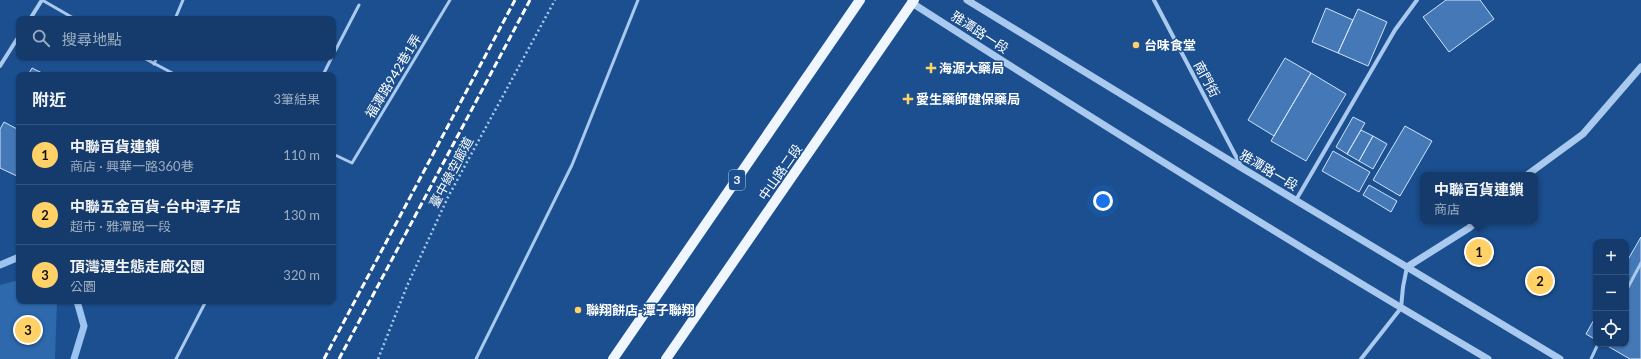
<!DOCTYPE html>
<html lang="zh-TW">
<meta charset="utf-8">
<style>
:root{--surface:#143b6b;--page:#214673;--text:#f1f3f6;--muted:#9dadc1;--line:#33557e;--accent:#ffd166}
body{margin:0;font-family:Lato,"Noto Sans TC",sans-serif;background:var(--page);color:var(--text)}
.controls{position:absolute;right:12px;bottom:12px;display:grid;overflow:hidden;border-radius:8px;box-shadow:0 1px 3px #0004}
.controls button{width:36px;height:36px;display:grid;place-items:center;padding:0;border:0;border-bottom:1px solid var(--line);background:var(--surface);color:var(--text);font:20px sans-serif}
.you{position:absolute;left:1103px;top:201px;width:14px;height:14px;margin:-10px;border:3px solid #fff;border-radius:50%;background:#1a73e8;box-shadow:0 0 0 6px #1a73e833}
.badge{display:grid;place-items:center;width:26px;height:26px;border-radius:50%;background:var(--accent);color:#111;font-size:13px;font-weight:700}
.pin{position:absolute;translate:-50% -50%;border:2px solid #fff;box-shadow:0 1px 4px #0006}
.popup{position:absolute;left:1420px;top:172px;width:118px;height:52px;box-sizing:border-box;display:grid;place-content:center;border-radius:8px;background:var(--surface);filter:drop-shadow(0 1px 3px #0005);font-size:13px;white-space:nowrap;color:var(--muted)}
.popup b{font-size:15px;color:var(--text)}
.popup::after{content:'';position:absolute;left:50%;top:100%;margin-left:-8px;border:8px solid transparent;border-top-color:var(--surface)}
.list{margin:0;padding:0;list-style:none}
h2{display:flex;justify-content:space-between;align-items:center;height:52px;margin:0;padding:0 16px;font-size:17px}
h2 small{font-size:13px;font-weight:400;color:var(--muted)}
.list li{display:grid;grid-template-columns:26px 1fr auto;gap:12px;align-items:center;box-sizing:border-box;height:60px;padding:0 16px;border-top:1px solid var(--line)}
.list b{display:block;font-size:15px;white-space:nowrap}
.list p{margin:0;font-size:13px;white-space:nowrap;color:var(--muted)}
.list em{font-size:13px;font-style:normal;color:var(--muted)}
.icon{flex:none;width:22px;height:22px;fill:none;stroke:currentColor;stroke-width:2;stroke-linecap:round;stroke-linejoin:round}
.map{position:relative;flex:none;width:1641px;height:359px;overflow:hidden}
.search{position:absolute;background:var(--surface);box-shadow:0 1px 3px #0004;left:16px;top:16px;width:320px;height:44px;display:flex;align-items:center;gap:10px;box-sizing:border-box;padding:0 14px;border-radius:8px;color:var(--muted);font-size:15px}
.panel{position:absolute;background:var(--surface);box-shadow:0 1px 3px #0004;left:16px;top:72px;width:320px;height:232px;border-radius:8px}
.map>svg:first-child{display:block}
.green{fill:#2e69ad}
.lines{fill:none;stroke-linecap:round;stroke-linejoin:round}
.stream{stroke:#9cc4f0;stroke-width:7}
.building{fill:#4478b7;stroke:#cfe3fa}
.path{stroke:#a9c9ee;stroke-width:2.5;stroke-dasharray:2 3;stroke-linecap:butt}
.service{stroke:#a9c9ee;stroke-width:3}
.minor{stroke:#a9c9ee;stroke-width:4}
.tertiary{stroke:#a9c9ee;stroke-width:7}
.primary{stroke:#f0f6ff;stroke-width:10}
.rail{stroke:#fff;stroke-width:3;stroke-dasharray:7 3;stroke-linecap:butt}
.poi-dot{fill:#ffd166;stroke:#1b4f8f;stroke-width:1.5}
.labels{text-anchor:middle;stroke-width:3;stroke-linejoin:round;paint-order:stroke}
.shield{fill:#1b4f8f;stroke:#bbcadd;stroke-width:1}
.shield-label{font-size:12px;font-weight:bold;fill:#fff}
.street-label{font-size:13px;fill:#fff;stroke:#1b4f8f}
.poi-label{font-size:13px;font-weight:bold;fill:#fff;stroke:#1b4f8f;text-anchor:start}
</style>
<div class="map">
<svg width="1641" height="359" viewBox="0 0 1641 359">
<rect width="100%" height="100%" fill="#1b4f8f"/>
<path class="green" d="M19 280V301H57L55 359H0V285Z"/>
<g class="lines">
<path class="stream" d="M0 265 19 257
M74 359 84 326 77 301"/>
</g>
<path class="building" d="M1446 0H1480L1494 19 1449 52 1423 17Z
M1326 8 1353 20 1338 53 1312 42Z
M1358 9 1387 22 1368 66 1338 53Z
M1285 58 1311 73 1274 136 1248 120Z
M32 68 46 75H28Z
M1311 73 1346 94 1306 161 1271 141Z
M1353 117 1365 123 1347 154 1336 147Z
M4 122 19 130V177L0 168V129Z
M1405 126 1432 141 1400 196 1373 180Z
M1361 130 1373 136 1359 161 1347 154Z
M1373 136 1387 144 1373 169 1359 161Z
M1333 151 1370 172 1359 192 1322 171Z
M1369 185 1397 201 1391 212 1363 195Z
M1641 237V359H1630L1604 344H1626V263Z
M1596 316V340L1586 334Z"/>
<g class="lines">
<path class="path" d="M378 359 407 286 448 197 555 0"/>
<path class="service" d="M42 0 75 19
M175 19 183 0
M333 55 359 5
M142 57 176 75
M154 64 157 57
M323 75 332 57
M333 154 352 163 450 0
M1626 291 1641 263
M176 359 206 301
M476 359 572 165 638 0
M1591 359 1598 344"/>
<path class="minor" d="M1154 0 1241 166
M30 19 42 0
M0 66 19 36
M1296 200 1395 30 1417 0
M1361 359 1401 308 1403 287 1407 267"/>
<path class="tertiary" d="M911 0 912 3C1102 125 1293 245 1488 359
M967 0 1242 168 1560 359
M1527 175 1583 134 1641 67
M1407 267 1469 228 1477 221"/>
<path class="primary" d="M613 359 860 0
M666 359 914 0"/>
<path class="rail" d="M324 359 515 0
M339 359 530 0"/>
</g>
<g class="poi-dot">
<circle cx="1136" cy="45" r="4"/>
<path d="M929 62h4v4h4v4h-4v4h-4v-4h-4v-4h4z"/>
<path d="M906 93h4v4h4v4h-4v4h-4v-4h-4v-4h4z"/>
<circle cx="578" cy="310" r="4"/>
</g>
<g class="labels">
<rect class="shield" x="729" y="170" width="16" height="20" rx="3"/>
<g class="shield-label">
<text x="737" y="184">3</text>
</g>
<g class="street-label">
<text transform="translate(980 32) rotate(33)" y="5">雅潭路一段</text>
<text transform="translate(393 76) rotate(-59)" y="5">福潭路942巷1弄</text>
<text transform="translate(1207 79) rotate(62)" y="5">南門街</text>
<text transform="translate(1269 170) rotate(31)" y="5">雅潭路一段</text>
<text transform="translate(451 172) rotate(-62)" y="5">臺中綠空廊道</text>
<text transform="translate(780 172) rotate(-55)" y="5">中山路二段</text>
</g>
<g class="poi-label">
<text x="1144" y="50">台味食堂</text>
<text x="939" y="73">海源大藥局</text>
<text x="916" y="104">愛生藥師健保藥局</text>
<text x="586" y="315">聯翔餅店-潭子聯翔</text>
</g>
</g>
</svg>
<div class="controls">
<button>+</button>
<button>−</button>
<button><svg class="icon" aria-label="locate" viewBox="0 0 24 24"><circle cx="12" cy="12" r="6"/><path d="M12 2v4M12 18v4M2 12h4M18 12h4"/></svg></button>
</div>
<div class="you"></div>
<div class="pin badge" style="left:1479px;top:252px">1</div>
<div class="popup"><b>中聯百貨連鎖</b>商店</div>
<div class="pin badge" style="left:1540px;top:281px">2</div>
<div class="pin badge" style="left:28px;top:330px">3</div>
<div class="search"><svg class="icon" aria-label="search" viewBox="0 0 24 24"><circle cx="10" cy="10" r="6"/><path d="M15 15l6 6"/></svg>搜尋地點</div>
<section class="panel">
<h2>附近<small>3筆結果</small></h2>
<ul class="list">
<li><span class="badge">1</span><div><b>中聯百貨連鎖</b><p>商店 · 興華一路360巷</p></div><em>110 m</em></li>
<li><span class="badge">2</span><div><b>中聯五金百貨-台中潭子店</b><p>超市 · 雅潭路一段</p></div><em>130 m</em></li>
<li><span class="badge">3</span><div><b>頂灣潭生態走廊公園</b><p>公園</p></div><em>320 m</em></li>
</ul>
</section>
</div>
